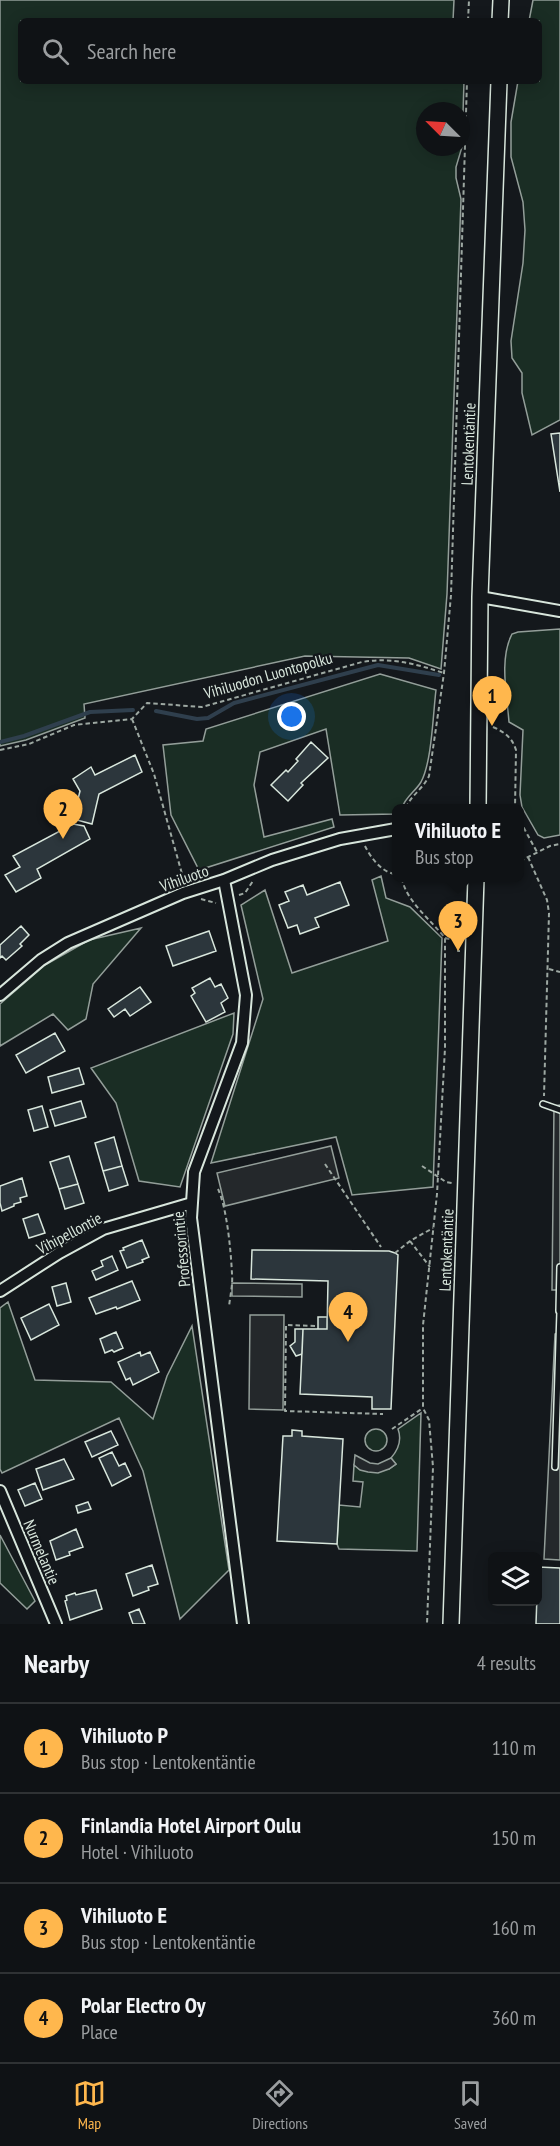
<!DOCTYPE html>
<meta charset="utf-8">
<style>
:root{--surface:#0f1215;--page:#181b1e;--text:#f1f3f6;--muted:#9b9ea0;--line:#2f3234;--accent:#ffb74d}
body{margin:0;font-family:"PT Sans Narrow",sans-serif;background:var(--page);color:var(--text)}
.controls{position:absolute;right:18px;bottom:18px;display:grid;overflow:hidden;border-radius:9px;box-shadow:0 3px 15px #0003}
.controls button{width:54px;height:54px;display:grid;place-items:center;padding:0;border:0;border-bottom:2px solid var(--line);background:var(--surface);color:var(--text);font:30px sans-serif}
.compass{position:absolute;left:416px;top:102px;width:54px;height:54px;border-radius:50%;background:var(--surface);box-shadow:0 3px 15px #0003;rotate:294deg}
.you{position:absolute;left:292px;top:717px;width:21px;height:21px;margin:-15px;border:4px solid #fff;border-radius:50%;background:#1a73e8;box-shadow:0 0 0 9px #1a73e833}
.badge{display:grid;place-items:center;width:39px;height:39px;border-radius:50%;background:var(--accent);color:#111;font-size:20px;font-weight:700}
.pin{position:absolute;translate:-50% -50px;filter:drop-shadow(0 2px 3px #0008)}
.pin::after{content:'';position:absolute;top:32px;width:21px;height:18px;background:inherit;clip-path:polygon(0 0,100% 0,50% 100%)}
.popup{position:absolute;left:392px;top:804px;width:132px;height:78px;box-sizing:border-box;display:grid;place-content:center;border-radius:9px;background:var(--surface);filter:drop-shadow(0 2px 4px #0005);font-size:20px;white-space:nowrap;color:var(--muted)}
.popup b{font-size:22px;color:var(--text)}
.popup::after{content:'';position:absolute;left:50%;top:100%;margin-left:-12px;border:12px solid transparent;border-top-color:var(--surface)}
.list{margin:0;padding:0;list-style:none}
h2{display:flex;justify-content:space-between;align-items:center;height:78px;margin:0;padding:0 24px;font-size:26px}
h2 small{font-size:20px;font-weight:400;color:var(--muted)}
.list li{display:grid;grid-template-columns:39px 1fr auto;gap:18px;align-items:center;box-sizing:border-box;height:90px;padding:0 24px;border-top:2px solid var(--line)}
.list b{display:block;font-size:22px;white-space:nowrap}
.list p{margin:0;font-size:20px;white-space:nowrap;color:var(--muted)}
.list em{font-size:20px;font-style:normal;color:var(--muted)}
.icon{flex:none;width:33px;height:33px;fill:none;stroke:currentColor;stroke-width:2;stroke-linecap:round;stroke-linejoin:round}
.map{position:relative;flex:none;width:560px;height:1624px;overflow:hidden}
.search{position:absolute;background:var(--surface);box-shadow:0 3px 15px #0003;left:18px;right:18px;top:18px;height:66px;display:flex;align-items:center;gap:15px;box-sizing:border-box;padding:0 21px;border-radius:9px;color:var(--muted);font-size:22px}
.sheet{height:438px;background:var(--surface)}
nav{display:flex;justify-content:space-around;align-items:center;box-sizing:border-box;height:84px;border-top:2px solid var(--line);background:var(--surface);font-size:16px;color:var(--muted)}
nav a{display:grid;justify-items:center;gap:3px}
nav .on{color:var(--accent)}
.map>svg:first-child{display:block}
.green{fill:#1a2d24;stroke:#939e99;stroke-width:1.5;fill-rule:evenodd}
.parking{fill:#24282b;stroke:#939e99;stroke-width:1.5}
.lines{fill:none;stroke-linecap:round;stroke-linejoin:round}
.stream{stroke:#2f3f4d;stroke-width:4}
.building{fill:#2c363c;stroke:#d8e6dc;stroke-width:1.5}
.service-casing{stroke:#d8e6dc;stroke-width:8}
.minor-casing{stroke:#d8e6dc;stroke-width:14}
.secondary-casing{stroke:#d8e6dc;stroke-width:18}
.path{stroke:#9da8a2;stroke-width:2;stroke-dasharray:4.5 3;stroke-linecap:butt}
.service{stroke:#14181c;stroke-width:5}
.minor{stroke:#14181c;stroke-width:10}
.secondary{stroke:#14181c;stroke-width:15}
.labels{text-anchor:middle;stroke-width:4.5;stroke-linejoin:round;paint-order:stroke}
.street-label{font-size:16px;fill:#d8e6dc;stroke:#14181c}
</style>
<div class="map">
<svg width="560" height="1624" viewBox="0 0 560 1624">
<rect width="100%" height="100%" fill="#14181c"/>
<path class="green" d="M0 0H454L453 21H21V81H464L462 147 456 167V178L461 199 447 594 441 669 409 658 305 656 84 704 85 718 26 740 0 746ZM425 111H461V147H425Z
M533 0H560V420L532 435 522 393V373L512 358 511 341 523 263 525 230 523 202 511 157V122L518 81H539V21H529Z
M560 629V835L544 838 538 835 522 807 520 795 523 730 509 722C507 695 499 659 512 634L518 632Z
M380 674 436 690C433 713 432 762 421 782 415 792 405 797 402 808H396V814L340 815 326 729 260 752 254 785 264 837 332 819 334 827 199 870 171 815 163 745 203 741 206 729Z
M381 876 386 898 410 907 442 938 433 1187 352 1195 336 1137 211 1163 263 999 241 905 265 890 292 973 388 941 372 880Z
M141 928 93 984 86 1019 68 1030 53 1014 0 1046V1004L45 965 89 940Z
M234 1013 233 1034 180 1187 139 1181 116 1103 91 1068Z
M8 1302 35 1380 111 1382 153 1419 167 1376 192 1326 229 1570 180 1619 143 1471 119 1418 2 1473 0 1469V1308Z
M421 1413 417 1551 339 1549 337 1544 339 1505 360 1507 363 1482 353 1481 354 1465 361 1470 389 1469 396 1464 391 1458C399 1449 402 1440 398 1429Z
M365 1440a11 11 0 1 1 22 0a11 11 0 1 1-22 0Z
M0 1535 35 1601 27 1609 0 1583Z"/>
<path class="parking" d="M560 1105V1290H552L554 1106Z
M331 1146 339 1178 225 1206 217 1173Z
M232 1283 302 1284V1297L232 1296Z
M250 1315H284L283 1410 249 1409Z
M560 1332V1560L544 1559 555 1334Z
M355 1455 370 1463 378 1464 391 1458 396 1464 389 1469 378 1473 368 1472 360 1470 354 1465Z"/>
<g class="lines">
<path class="stream" d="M156 711 197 719 208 718 234 703 378 665 439 675
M0 742 24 736 90 712 133 710"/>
</g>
<path class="building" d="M560 433V492L551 434Z
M311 742 328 758 301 783 303 785 288 801 271 785 286 770 288 772 298 761 296 759Z
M135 755 142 772 99 794 92 824 73 819 80 791 73 779 91 767 95 775Z
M73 824 84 826 90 839 37 869 41 878 16 892 5 875 20 867 13 856Z
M340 882 349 905 315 918 319 927 300 934 297 925 288 928 279 905 289 901 285 892 303 885 307 895Z
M21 926 29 935 20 944 22 946 6 960 2 956 0 958V945Z
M209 931 216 951 173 966 166 946Z
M210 978 215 987 221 984 228 998 221 1003 225 1012 206 1022 191 996 195 993 192 988Z
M140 987 151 1002 130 1016 125 1009 114 1017 108 1009Z
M55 1033 65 1051 26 1073 16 1055Z
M79 1068 84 1084 52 1093 48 1077Z
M81 1101 86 1117 55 1126 50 1110Z
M42 1106 48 1127 34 1131 28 1110Z
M114 1137 122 1166 103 1171 95 1143Z
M69 1156 78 1184 59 1189 50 1162Z
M122 1166 128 1185 109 1191 103 1171Z
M22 1178 27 1196 20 1198 21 1202 14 1204V1206L2 1211 0 1203V1186Z
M78 1184 84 1203 65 1209 59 1189Z
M38 1214 45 1233 29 1238 23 1219Z
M142 1240 149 1257 142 1260 143 1262 127 1268 120 1251 124 1250 123 1248Z
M252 1250 389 1251 395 1253 398 1255 391 1409H372V1397L300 1394 303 1329H327L328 1281 251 1279Z
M112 1256 118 1270 96 1280 92 1271 103 1266 101 1261Z
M132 1281 140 1300 117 1309 116 1307 96 1314 89 1298Z
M66 1283 71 1302 57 1306 52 1287Z
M49 1304 59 1325 31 1340 21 1318Z
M318 1317H327V1329H318Z
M295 1329H303L302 1354 296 1356 290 1346 295 1342Z
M116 1332 123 1348 114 1352 112 1350 105 1353 100 1339Z
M140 1352 141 1356 150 1352 159 1372 133 1385 130 1378 126 1380 118 1362Z
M292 1430 302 1431V1436L343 1439 337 1544 277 1541 283 1436H292Z
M111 1431 118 1445 92 1457 85 1442Z
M112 1452 119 1466 125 1463 131 1476 112 1486 99 1458Z
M64 1459 74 1479 43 1490 36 1469Z
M35 1483 42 1499 25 1506 18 1490Z
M88 1502 91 1509 78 1513 76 1506Z
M76 1529 83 1547 69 1552 70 1555 56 1560 50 1541Z
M152 1565 158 1584 148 1587 149 1590 133 1596 126 1574Z
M538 1567 560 1568V1624H536Z
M96 1590 102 1609 70 1620 65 1601 67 1600 66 1596 75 1593 76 1595Z
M139 1609 145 1624H133L129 1613Z"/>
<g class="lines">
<defs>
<path id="service" d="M543 1104 560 1110
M559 1311 560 1267
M555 1467 560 1311"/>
<path id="minor" d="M480 597 560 611
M224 880 246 995 242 1043 194 1172 191 1218 243 1624
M0 995 41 960 68 943 183 893 224 880 272 860 340 839 396 829
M0 1291 59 1253 103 1229 192 1203
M0 1491 56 1624"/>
<path id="secondary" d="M500 21 501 0
M478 808 480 597 499 81
M451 1624 476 878"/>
</defs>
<use href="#service" class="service-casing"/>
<use href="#minor" class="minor-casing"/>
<use href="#secondary" class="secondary-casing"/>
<path class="path" d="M468 21 469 0
M132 719 154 774 184 881
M493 727C504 732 512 737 516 750L515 808
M0 750 29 744 74 725 132 719 147 703 202 707 362 662C393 657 415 664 444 673
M406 808C411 795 423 789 429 776L444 673 451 595 467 81
M520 821 537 852
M365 846C371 858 382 873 396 874
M528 857 547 900 549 913 544 1096
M520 861 550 846 560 844
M402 878C405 900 431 920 445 938V1048L437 1194 423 1325V1408L429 1420 433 1467 427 1624
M239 895 245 893 253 881
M201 899 216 903
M445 938 459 941 458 951H460
M549 969 560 972
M325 1164 381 1247
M422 1166 446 1182 452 1183
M218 1189C227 1208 231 1252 232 1274 233 1285 230 1296 229 1307
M410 1241 430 1267
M395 1253 410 1241 433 1228
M315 1326 286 1325 285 1411 383 1414
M392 1429 423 1408"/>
<use href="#service" class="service"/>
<use href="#minor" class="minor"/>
<use href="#secondary" class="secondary"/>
</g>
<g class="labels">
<g class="street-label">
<text transform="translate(468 444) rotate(-88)" y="6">Lentokentäntie</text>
<text transform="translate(268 675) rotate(-16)" y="6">Vihiluodon Luontopolku</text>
<text transform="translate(184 878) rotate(-20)" y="6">Vihiluoto</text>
<text transform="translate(69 1233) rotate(-28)" y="6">Vihipellontie</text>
<text transform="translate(181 1249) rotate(-95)" y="6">Professorintie</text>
<text transform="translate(446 1250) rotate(-88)" y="6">Lentokentäntie</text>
<text transform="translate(42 1552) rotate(67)" y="6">Nurmelantie</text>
</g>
</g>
</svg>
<div class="controls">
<button><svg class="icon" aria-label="layers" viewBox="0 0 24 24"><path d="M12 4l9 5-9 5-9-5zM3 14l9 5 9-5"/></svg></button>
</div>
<svg class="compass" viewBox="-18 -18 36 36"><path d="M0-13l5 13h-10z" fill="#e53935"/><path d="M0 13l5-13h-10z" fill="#9b9ea0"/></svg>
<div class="you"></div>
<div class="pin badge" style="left:492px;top:726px">1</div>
<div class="pin badge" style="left:63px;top:839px">2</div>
<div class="pin badge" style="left:458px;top:951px">3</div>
<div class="popup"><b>Vihiluoto E</b>Bus stop</div>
<div class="pin badge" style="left:348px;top:1342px">4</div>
<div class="search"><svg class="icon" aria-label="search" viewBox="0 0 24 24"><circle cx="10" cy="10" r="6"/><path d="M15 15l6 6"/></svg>Search here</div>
</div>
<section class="sheet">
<h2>Nearby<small>4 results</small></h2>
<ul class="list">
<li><span class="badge">1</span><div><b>Vihiluoto P</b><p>Bus stop · Lentokentäntie</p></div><em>110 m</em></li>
<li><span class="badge">2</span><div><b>Finlandia Hotel Airport Oulu</b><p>Hotel · Vihiluoto</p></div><em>150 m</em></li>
<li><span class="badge">3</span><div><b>Vihiluoto E</b><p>Bus stop · Lentokentäntie</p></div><em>160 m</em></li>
<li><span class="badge">4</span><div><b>Polar Electro Oy</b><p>Place</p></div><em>360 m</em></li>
</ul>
</section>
<nav>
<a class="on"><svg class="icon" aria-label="map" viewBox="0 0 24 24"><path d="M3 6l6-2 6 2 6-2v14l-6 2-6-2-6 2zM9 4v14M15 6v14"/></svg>Map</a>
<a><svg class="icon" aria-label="directions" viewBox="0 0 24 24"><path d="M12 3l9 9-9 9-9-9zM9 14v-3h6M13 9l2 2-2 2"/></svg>Directions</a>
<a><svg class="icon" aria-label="saved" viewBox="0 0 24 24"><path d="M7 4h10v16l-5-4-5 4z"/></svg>Saved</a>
</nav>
